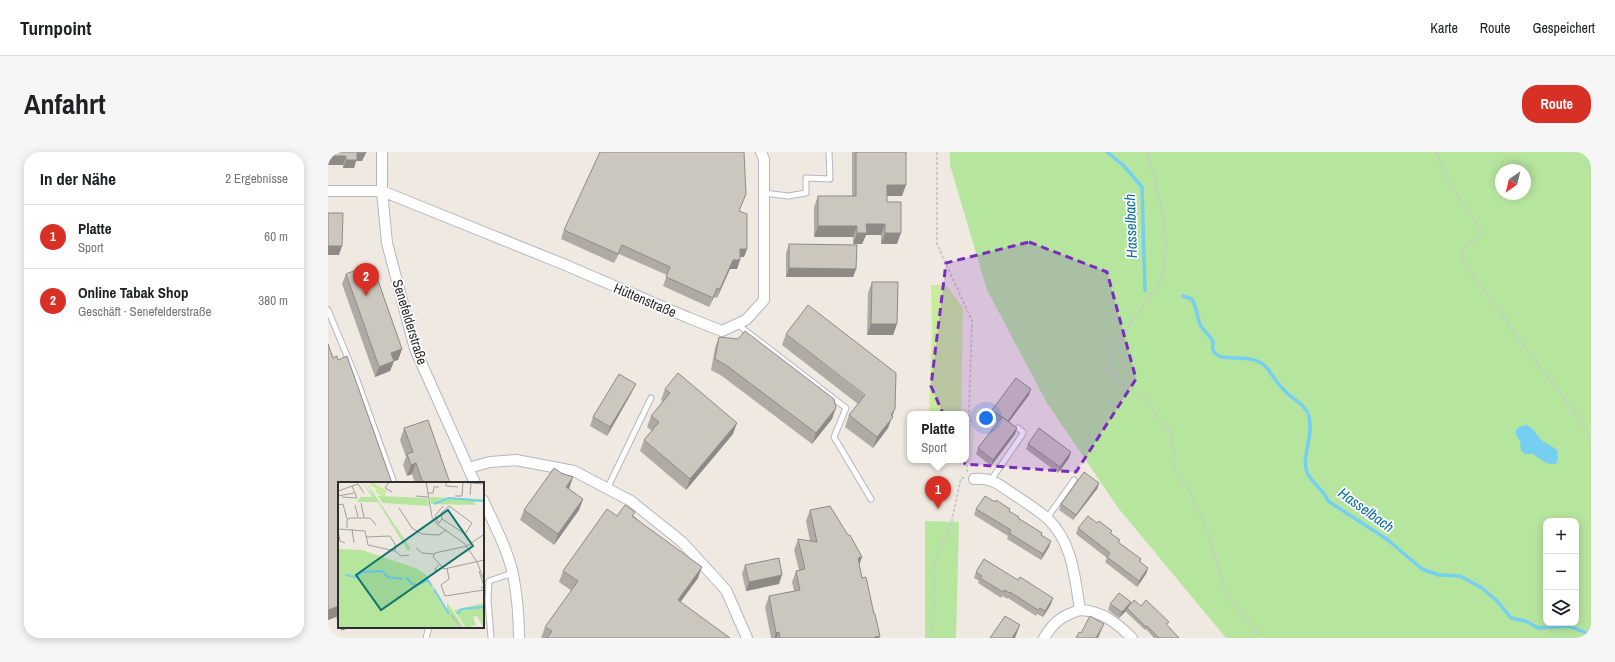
<!DOCTYPE html>
<html lang="de">
<meta charset="utf-8">
<style>
:root{--surface:#fff;--page:#f6f6f6;--text:#202124;--muted:#757577;--line:#e0e0e0;--accent:#d93025}
body{margin:0;font-family:"Archivo Narrow",sans-serif;background:var(--page);color:var(--text)}
.controls{position:absolute;right:12px;bottom:12px;display:grid;overflow:hidden;border-radius:8px;box-shadow:0 2px 10px #0003}
.controls button{width:36px;height:36px;display:grid;place-items:center;padding:0;border:0;border-bottom:1px solid var(--line);background:var(--surface);color:var(--text);font:20px sans-serif}
.compass{position:absolute;left:1167px;top:12px;width:36px;height:36px;border-radius:50%;background:var(--surface);box-shadow:0 2px 10px #0003;rotate:215deg}
.you{position:absolute;left:658px;top:266px;width:14px;height:14px;margin:-10px;border:3px solid #fff;border-radius:50%;background:#1a73e8;box-shadow:0 0 0 6px #1a73e833}
.badge{display:grid;place-items:center;width:26px;height:26px;border-radius:50%;background:var(--accent);color:#fff;font-size:13px;font-weight:700}
.pin{position:absolute;translate:-50% -33px;filter:drop-shadow(0 1px 2px #0008)}
.pin::after{content:'';position:absolute;top:21px;width:14px;height:12px;background:inherit;clip-path:polygon(0 0,100% 0,50% 100%)}
.popup{position:absolute;left:579px;top:259px;width:62px;height:52px;box-sizing:border-box;display:grid;place-content:center;border-radius:8px;background:var(--surface);filter:drop-shadow(0 1px 3px #0005);font-size:13px;white-space:nowrap;color:var(--muted)}
.popup b{font-size:15px;color:var(--text)}
.popup::after{content:'';position:absolute;left:50%;top:100%;margin-left:-8px;border:8px solid transparent;border-top-color:var(--surface)}
.list{margin:0;padding:0;list-style:none}
h2{display:flex;justify-content:space-between;align-items:center;height:52px;margin:0;padding:0 16px;font-size:17px}
h2 small{font-size:13px;font-weight:400;color:var(--muted)}
.list li{display:grid;grid-template-columns:26px 1fr auto;gap:12px;align-items:center;box-sizing:border-box;height:64px;padding:0 16px;border-top:1px solid var(--line)}
.list b{display:block;font-size:15px;white-space:nowrap}
.list p{margin:0;font-size:13px;white-space:nowrap;color:var(--muted)}
.list em{font-size:13px;font-style:normal;color:var(--muted)}
.icon{flex:none;width:22px;height:22px;fill:none;stroke:currentColor;stroke-width:2;stroke-linecap:round;stroke-linejoin:round}
.map{position:relative;flex:none;width:1263px;height:486px;overflow:hidden;border-radius:16px}
header{display:flex;align-items:center;gap:24px;box-sizing:border-box;height:56px;padding:0 20px;background:var(--surface);border-bottom:1px solid var(--line)}
header strong{font-size:19px}
nav{display:flex;gap:22px;margin-inline-start:auto;font-size:14px}
.intro{display:flex;align-items:center;justify-content:space-between;box-sizing:border-box;height:96px;padding:0 24px}
h1{margin:0;font-size:28px}
.button{padding:10px 18px;border-radius:16px;background:var(--accent);color:#fff;font-size:14px;font-weight:700}
main{display:flex;gap:24px;padding:0 24px}
aside{flex:1;background:var(--surface);border-radius:16px;box-shadow:0 2px 10px #0003}
.map>svg:first-child{display:block}
.green{fill:#b6e59e;fill-rule:evenodd}
.pitch{fill:#c9ec9a}
.water{fill:#75cff0}
.lines{fill:none;stroke-linecap:round;stroke-linejoin:round}
.stream{stroke:#75cff0;stroke-width:3.5}
.lane-casing{stroke:#b4b7c1;stroke-width:7}
.street-casing{stroke:#b4b7c1;stroke-width:12}
.path{stroke:#c9c9c9;stroke-width:2;stroke-dasharray:3 2;stroke-linecap:butt}
.lane{stroke:#fff;stroke-width:5}
.street{stroke:#fff;stroke-width:10}
.wall{fill:#afaba4}
.shaded-wall{fill:#8e8b86}
.building{fill:#cbc7bf;stroke:#8e8b86}
.marked{fill:#7b2cbf;fill-opacity:0.2;stroke:#7b2cbf;stroke-width:3;stroke-dasharray:8 5;stroke-linejoin:round}
.labels{text-anchor:middle;stroke-width:3.5;stroke-linejoin:round;paint-order:stroke}
.street-label{font-size:14px;fill:#2e2e2e;stroke:#fff}
.water-label{font-size:15px;font-style:italic;fill:#0d6fa3;stroke:#fff}
.inset-river{fill:none;stroke:#75cff0;stroke-width:2}
.inset-road{fill:none;stroke:#a29e99;stroke-width:1}
.view{fill:#0f766e;fill-opacity:0.15;stroke:#0f766e;stroke-width:2}
.inset-edge{fill:none;stroke:#2e2e2e;stroke-width:2}
</style>
<header>
<strong>Turnpoint</strong>
<nav><a>Karte</a><a>Route</a><a>Gespeichert</a></nav>
</header>
<div class="intro"><h1>Anfahrt</h1><a class="button">Route</a></div>
<main>
<aside>
<h2>In der Nähe<small>2 Ergebnisse</small></h2>
<ul class="list">
<li><span class="badge">1</span><div><b>Platte</b><p>Sport</p></div><em>60 m</em></li>
<li><span class="badge">2</span><div><b>Online Tabak Shop</b><p>Geschäft · Senefelderstraße</p></div><em>380 m</em></li>
</ul>
</aside>
<div class="map">
<svg width="1263" height="486" viewBox="0 0 1263 486">
<rect width="100%" height="100%" fill="#efe9e1"/>
<path class="green" d="M622 0H1263V486H898L791 357 719 251 659 138 622 13ZM1173 18H1197V42H1173ZM1218 369H1248V471H1218Z
M597 369 631 370 628 486H597Z"/>
<path class="pitch" d="M603 133H618L635 156 633 262H601L604 176Z"/>
<path class="water" d="M1198 273C1207 276 1208 284 1215 289 1219 293 1225 294 1229 298L1230 307 1228 312C1218 313 1212 307 1205 302H1197L1193 299 1192 289 1188 283V278L1191 275Z"/>
<g class="lines">
<path class="stream" d="M779 0 796 14 814 35 817 138
M855 144 864 147 867 154 872 173 885 189C885 192 884 196 885 198 891 214 924 197 940 217 945 225 950 232 957 239 965 248 978 252 981 265 986 284 973 305 979 320 983 331 996 337 1000 349L1060 388 1094 417 1111 423 1132 424 1154 436 1169 449 1183 466 1198 469 1210 476 1241 474 1263 483"/>
<defs>
<path id="lane" d="M436 41 460 44 478 41V26L502 27 501 0
M0 158 29 228 66 331
M409 172 518 256 506 285 543 347
M663 328 694 283 695 280 690 276
M279 337 323 246
M719 366 746 328
M98 486 101 475
M163 486 160 448 161 429 185 421"/>
<path id="street" d="M54 0V39L59 91 87 197 147 331
M0 39H54L235 112 361 166 394 179 418 168 436 148V7L433 0
M140 316 162 310 188 308 246 319 303 349 354 390 398 438 419 486
M646 327C663 325 672 333 685 342 697 350 710 358 720 367 745 391 747 427 752 458 774 459 789 471 804 486
M155 348C166 372 179 396 185 422 189 443 191 465 191 486
M716 486C726 469 734 464 752 458"/>
</defs>
<use href="#lane" class="lane-casing"/>
<use href="#street" class="street-casing"/>
<path class="path" d="M609 0V92L644 169 639 321
M820 0C828 36 847 93 832 129 830 134 825 139 822 144 809 163 783 195 780 217L792 229 816 246 843 283 846 305 845 315 860 336 878 374 898 442 934 486
M1108 0C1119 30 1136 54 1155 80L1136 96 1134 106 1148 128 1170 156 1185 180 1245 258 1263 287
M977 263 982 261
M605 486 606 412 623 372 633 326H637"/>
<use href="#lane" class="lane"/>
<use href="#street" class="street"/>
</g>
<path class="wall" d="M0 0 34 9H28L26 16H15V13H0Z
M524 0H578L574 44H559V50L569 92H553V83H538L534 92H525V85H486V55L490 44H524Z
M418 42 411 59 419 97 416 105H412V108L409 117H402L389 146 386 145 381 155 335 134 339 123 291 102 286 111 233 87 236 78Z
M461 92 528 117 525 125H458V101Z
M18 122 35 124 74 197 70 208 66 209 62 219 47 225 14 132Z
M544 130 569 172 565 183H539L540 141Z
M458 182 564 265 560 276 545 296 517 275 521 263 530 252 454 193Z
M391 185 504 267 484 292 394 224 383 218 387 196Z
M0 192 5 206 11 331V473L8 465 0 468Z
M337 237 405 282 358 338 312 299 316 288 324 279 319 275 323 264 335 250 333 248Z
M304 240 279 284 262 274 265 265Z
M701 243 681 270 689 276 687 282 663 314 648 302 650 296 670 270 662 263 664 258Z
M76 276 122 331H87L84 322 79 324 75 313 78 305 72 288Z
M700 292 741 306 730 321 698 297Z
M233 321 245 325 241 337 255 347 251 358 226 393 192 368 196 358Z
M771 331 769 337 745 368 731 358 733 352Z
M648 357 681 359 690 366 714 381V383L721 395 713 408 679 387 680 384 646 363Z
M482 358 520 383 534 405 531 412 534 426 546 462 552 484 551 486H443L437 455 441 444 466 439 464 430 468 419 471 418 466 398 470 387 482 389 478 369Z
M289 364H306L370 426 352 450 402 486H213L217 475 244 439 231 430 235 419Z
M750 376 783 381 791 391 813 407 812 410 820 416 818 422 809 435 777 410 779 406 748 382Z
M417 413 451 432 418 439 414 422Z
M648 420 723 452 715 465 709 462 708 464 680 446V447L674 444 673 446 650 431 651 429 646 426Z
M803 450 801 453 813 454 840 474 851 486H826L818 477 817 478 797 459H798L791 466 780 458 782 452Z"/>
<path class="shaded-wall" d="M29 1H38L34 9H28L26 16H15L18 8Z
M0 4H18L15 13H0Z
M559 33H578L574 44H555Z
M538 72H557L553 83H538L534 92H525L529 81Z
M490 74H529L525 85H486Z
M557 81H573L569 92H553Z
M0 94H14L11 103H0Z
M412 97H419L416 105H409Z
M405 108H412L409 117H402L389 146 392 137Z
M461 116 528 117 525 125H458Z
M389 136 386 145 381 155 385 146Z
M543 172H569L565 183H539Z
M74 197 70 208 66 209 62 219 47 225 51 215 63 201Z
M308 232 304 240 279 284 282 275Z
M703 237 701 243 677 275 680 269Z
M508 256 504 267 484 292 488 281Z
M567 257 560 276 545 296 549 285 563 263Z
M409 271 405 282 358 338 362 327Z
M689 276 687 282 663 314 665 308Z
M743 300 741 306 730 321 732 315Z
M88 311 84 322 79 324 83 313Z
M245 325 241 336 234 346 238 335Z
M771 331 769 337 745 368 748 363Z
M255 347 251 358 226 393 230 382Z
M723 389 721 395 713 408 715 402Z
M534 405 530 416V406Z
M374 415 370 426 346 459 350 448Z
M820 416 818 422 809 435 811 429Z
M454 423 451 432 418 439 421 430Z
M725 446 723 452 715 465 717 459Z
M803 450 800 456H799L798 459 791 466 794 460Z
M11 454V457L8 465 0 468V458Z
M776 472 770 486H768Z
M692 473 687 486H684Z
M14 475H23L13 479Z
M451 480 449 486H446L448 481Z
M552 484 551 486H546L547 485Z"/>
<path class="building" d="M0 0H38V1H29V8H18V4H0Z
M272 0H416L418 42 411 59 419 62V97H412V108H405L392 137 389 136 385 146 338 125 342 115 294 93 290 102 236 78Z
M528 0H578V33H559V50H573V81H557V72H538L539 81H529V74H490V44H528Z
M0 61H15L14 94H0Z
M461 92 529 93 528 117 461 116Z
M33 116 35 124 47 120 74 197 63 201 66 209 51 215 18 122Z
M544 130H570L569 172H543Z
M480 153 568 221 567 257 563 263 565 265 549 285 521 263 537 243 458 182Z
M417 179 506 247 508 256 488 281 398 213 387 207 391 185 410 187Z
M0 192 5 206 9 204 10 208 19 204 64 331H11V454L0 458Z
M350 221 409 271 362 327 316 288 331 270 323 264 342 241 337 237Z
M291 222 308 232 282 275 265 265Z
M688 226 703 237 680 269 664 258Z
M674 265 689 276 665 308 650 296Z
M100 268 122 331H95L88 311 83 313 79 302 85 300 76 276Z
M711 276 743 300 732 315 700 292Z
M226 316 233 321 245 325 238 335 255 347 230 382 196 358Z
M756 320 771 331 748 363 733 352Z
M657 344 667 350 668 348 682 357 681 359 691 365 690 366 714 381 713 383 723 389 715 402 681 381 683 378 648 357Z
M297 353 307 360 304 364 374 415 350 448 402 486H219L224 479 217 475 250 429 235 419 279 357 289 364Z
M502 354 520 383H522L534 405 530 406 534 426 538 425 546 462H547L552 484 547 485V486H452L451 480 448 481 441 444 472 438 468 419 477 417 470 387 489 390 482 358Z
M760 364 769 371 771 369 784 379 782 381 792 388 790 390 813 407 811 409 820 416 811 429 779 405 782 401 750 376Z
M451 406 454 423 421 430 417 413Z
M656 407 690 428 692 425 725 446 717 459 712 456 710 458 682 440V441L676 438 675 440 652 426 654 424 648 420Z
M791 441 803 450 794 460 782 452Z
M806 448 813 454 818 448 841 470 838 472 851 486H831L819 474 818 475 799 456Z
M677 464 692 473 684 486H662Z
M762 464 776 472 768 486H748L751 480 753 481Z"/>
<path class="marked" d="M701 90 779 120 808 227 748 320 637 312 603 234 618 111Z"/>
<g class="labels">
<g class="street-label">
<text transform="translate(317 148) rotate(23)" y="5">Hüttenstraße</text>
<text transform="translate(82 170) rotate(73)" y="5">Senefelderstraße</text>
</g>
<g class="water-label">
<text transform="translate(803 74) rotate(-92)" y="5">Hasselbach</text>
<text transform="translate(1038 358) rotate(36)" y="5">Hasselbach</text>
</g>
</g>
<g transform="translate(10 330)">
<rect width="146" height="146" fill="#efe9e1"/>
<path d="M24 0 36 15 28 0 73 67 70 69 40 20H19L22 15H34ZM40 14 89 16 91 24 45 21ZM92 15 145 17 146 20H136L138 23 93 22ZM0 67 24 68 80 87 89 94 105 123 109 128V120L126 146 115 135 122 146H0ZM146 121V146L139 134 135 135 138 143 128 146 116 128Z" fill="#b6e59e"/>
<path d="M34 0 49 9 46 15 37 10 39 7 32 3Z" fill="#c9ec9a"/>
<path class="inset-river" d="M96 22 111 16 145 19M8 93 17 95 25 90 44 89 50 95 65 97M68 95 74 102 80 103 90 98 94 104M96 107 111 132M119 132 124 127 146 125"/>
<path class="inset-road" d="M51 0 47 6 54 10M88 0 94 35 100 43 127 62 139 80 146 98M108 0V4L120 5M120 0 146 2M0 9 20 2 26 11M90 11H95L96 5H101M132 13 133 1M0 14 16 11M78 14 90 15M117 14H124L125 0M4 15 19 16 14 4M23 21 26 35M0 23 5 22 9 37M17 23 20 35M61 26 74 46 84 52 101 53 108 48M101 41 104 37 103 31 111 24 134 41 127 52 104 37M101 42 97 34 105 24M9 46V38L12 36H32L38 43M0 47 27 49 30 63 57 69 63 74 71 73M14 47 16 61M0 49 2 59 7 61M145 53 129 64 97 71 95 75 106 87 146 78M28 55 52 54 58 64 57 68M78 66 84 71 96 72M101 83 97 87 98 89 104 86M109 86 111 97 103 103 107 114 146 108M141 89 146 104 143 106M113 133 124 146"/>
<path class="view" d="M110 28 135 64 43 128 18 93Z"/>
<rect width="146" height="146" class="inset-edge"/>
</g>
</svg>
<div class="controls">
<button>+</button>
<button>−</button>
<button><svg class="icon" aria-label="layers" viewBox="0 0 24 24"><path d="M12 4l9 5-9 5-9-5zM3 14l9 5 9-5"/></svg></button>
</div>
<svg class="compass" viewBox="-18 -18 36 36"><path d="M0-13l5 13h-10z" fill="#e53935"/><path d="M0 13l5-13h-10z" fill="#757577"/></svg>
<div class="you"></div>
<div class="pin badge" style="left:610px;top:357px">1</div>
<div class="popup"><b>Platte</b>Sport</div>
<div class="pin badge" style="left:38px;top:144px">2</div>
</div>
</main>
